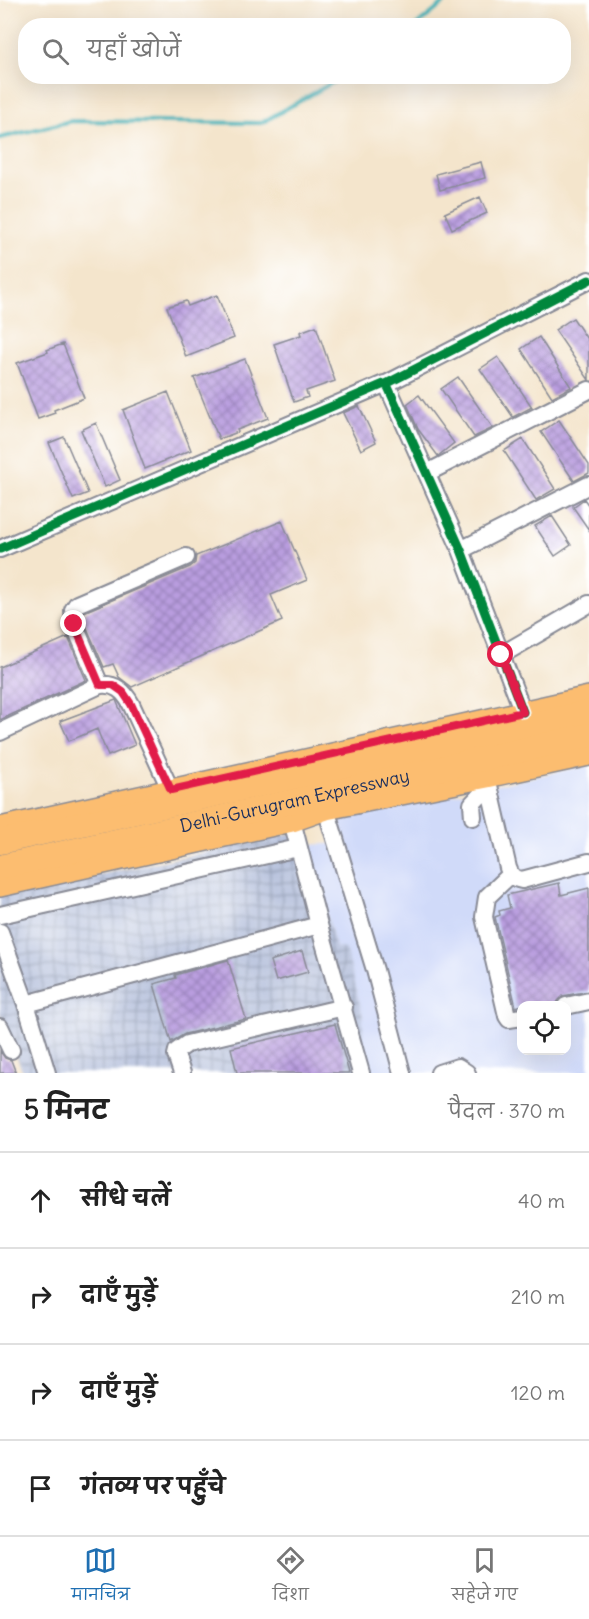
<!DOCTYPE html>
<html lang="hi">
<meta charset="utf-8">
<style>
:root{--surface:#fff;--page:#f6f6f6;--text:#222;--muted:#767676;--line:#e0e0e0;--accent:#1f6fb2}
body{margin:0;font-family:Delius,"Playpen Sans Deva",sans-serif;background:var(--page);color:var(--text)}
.controls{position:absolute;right:18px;bottom:18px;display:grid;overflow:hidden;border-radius:12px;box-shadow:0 6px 24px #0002}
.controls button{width:54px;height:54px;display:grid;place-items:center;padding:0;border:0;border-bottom:2px solid var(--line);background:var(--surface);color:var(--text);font:30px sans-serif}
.stop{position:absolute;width:18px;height:18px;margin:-14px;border:4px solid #e11d48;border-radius:50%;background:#fff}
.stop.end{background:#e11d48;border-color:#fff;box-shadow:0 2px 6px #0008}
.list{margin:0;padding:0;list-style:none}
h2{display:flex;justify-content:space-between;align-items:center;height:78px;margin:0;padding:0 24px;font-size:26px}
h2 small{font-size:20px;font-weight:400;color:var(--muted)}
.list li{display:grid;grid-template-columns:39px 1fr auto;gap:18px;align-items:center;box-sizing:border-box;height:96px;padding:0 24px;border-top:2px solid var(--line)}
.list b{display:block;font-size:22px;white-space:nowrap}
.list em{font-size:20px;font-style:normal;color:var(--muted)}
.icon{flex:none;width:33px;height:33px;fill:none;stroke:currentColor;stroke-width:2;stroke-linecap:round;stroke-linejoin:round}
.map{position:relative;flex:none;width:589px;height:1073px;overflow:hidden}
.search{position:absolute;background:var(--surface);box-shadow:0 6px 24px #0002;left:18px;right:18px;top:18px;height:66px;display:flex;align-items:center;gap:15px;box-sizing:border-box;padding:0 21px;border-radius:24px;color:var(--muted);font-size:22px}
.sheet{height:462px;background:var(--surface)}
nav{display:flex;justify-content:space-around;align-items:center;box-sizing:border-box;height:84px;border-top:2px solid var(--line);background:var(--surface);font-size:16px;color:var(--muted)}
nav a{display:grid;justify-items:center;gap:3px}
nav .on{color:var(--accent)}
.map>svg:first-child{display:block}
.built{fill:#d0daf9;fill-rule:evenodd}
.industrial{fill:url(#industrial-grid)}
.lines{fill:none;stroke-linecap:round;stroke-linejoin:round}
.stream{stroke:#42b2b9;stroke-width:4}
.building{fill:url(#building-cross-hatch)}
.minor-casing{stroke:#888a95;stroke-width:20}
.major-casing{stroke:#888a95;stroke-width:24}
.highway-casing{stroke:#888a95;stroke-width:27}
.minor{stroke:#fff;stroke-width:16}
.major{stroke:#fcbd6f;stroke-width:21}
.highway{stroke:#fcbd6f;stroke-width:24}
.cycleway-casing{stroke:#fff;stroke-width:13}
.cycleway{stroke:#00873e;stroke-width:9}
.route{stroke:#e11d48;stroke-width:8}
.labels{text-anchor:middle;stroke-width:4.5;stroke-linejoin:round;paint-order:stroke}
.street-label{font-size:18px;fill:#1b2f5e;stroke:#fff}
</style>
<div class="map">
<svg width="589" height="1073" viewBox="0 0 589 1073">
<defs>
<pattern id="industrial-grid" width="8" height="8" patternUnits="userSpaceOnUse" patternTransform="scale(1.5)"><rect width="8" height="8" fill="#bac4de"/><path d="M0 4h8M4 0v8" fill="none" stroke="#96a0b7"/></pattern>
<pattern id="building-cross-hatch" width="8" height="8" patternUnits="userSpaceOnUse" patternTransform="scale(1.5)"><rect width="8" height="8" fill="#b99ddf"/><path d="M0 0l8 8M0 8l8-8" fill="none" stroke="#9680b8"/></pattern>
</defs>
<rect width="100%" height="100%" fill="#fff"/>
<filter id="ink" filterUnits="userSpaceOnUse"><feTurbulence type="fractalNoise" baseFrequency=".0167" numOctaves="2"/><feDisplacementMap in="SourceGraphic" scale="12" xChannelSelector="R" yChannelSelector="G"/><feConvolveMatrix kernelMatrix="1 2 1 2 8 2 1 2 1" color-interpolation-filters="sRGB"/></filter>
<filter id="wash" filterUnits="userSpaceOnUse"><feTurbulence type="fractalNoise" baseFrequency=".008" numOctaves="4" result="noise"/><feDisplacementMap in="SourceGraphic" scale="24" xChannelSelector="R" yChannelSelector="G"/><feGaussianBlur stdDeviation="1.35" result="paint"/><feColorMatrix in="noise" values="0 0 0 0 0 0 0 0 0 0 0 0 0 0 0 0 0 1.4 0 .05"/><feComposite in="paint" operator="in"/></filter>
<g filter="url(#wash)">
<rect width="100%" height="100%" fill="#f4e5cc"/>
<path class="built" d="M589 765V1073H369L363 1047V1017L346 950 336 948 307 845 344 843 339 819ZM522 1005H566V1050H522Z"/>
<path class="industrial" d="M302 831 336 948 346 949 363 1017V1047L369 1073H23L0 1014V896Z"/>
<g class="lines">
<path class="stream" d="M416 26 448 0
M0 138 71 121 261 123 344 76"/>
</g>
<g id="blocks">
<path class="building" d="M481 162 485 178 440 190 436 174Z
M480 197 487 213 452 229 445 213Z
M217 295 234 338 186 357 167 307 186 301 188 306Z
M573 318 589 342V380L555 330Z
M316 326 335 381 306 391 308 397 294 402 274 344 301 335 300 332Z
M539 337 571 387 552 397 521 349Z
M63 344 84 398 54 410 55 413 38 419 17 363 48 352 47 350Z
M498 357 532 407 513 417 480 369Z
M245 359 268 418 237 430 238 432 219 439 194 378Z
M458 377 493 428 474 437 441 389Z
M168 392 191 450 145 469 123 410Z
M419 395 454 443 438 456 418 429 407 404Z
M359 406 376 442 361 450 343 413Z
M559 420 589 465V473L574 481 541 432Z
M96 423 120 480 105 487 81 430Z
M64 437 88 493 73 499 49 443Z
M523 439 555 489 536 500 504 451Z
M584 499 589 506V530L573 507Z
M552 516 571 545 555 556 535 526Z
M282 521 307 580 271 595 282 621 132 687 119 677 113 664 104 667 84 621V612L190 567 195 563 196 556Z
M68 637 86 680 0 720V667Z
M116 700 135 745 108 756 97 729 69 741 60 721Z
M559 883 561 895 589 888V991L563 996 556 1004 548 1005H522L516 1007 495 917 500 915 499 911 510 908 507 895Z
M302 951 308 972 276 981 270 961Z
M228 960 246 1019 185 1034 171 1042 154 984 176 978 175 975Z
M335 1024 349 1073H237L231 1048Z
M0 1051 5 1058 11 1060 16 1073H0Z"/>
</g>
</g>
<g filter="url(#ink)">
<use href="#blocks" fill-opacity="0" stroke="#888a95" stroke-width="1.5"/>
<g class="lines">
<defs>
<path id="minor" d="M386 384 589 280
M427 473 589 390
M0 549 384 384 388 387 461 550 523 712
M461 550 589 485
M501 655 589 604
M100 685 74 624 73 610 77 604 186 557
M0 732 100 685C115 683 124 691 131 704L171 791
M487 777 508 868C511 876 514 879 522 880L589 862
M326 809 375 970 402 1073
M473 817 472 804 489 786
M292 821 319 925 361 1073
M510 875 487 897 484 917 507 1016 509 1019 522 1017
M0 915 298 848
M0 932 26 1004 47 1073
M26 1004 319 925
M566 1006 589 1001
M0 1027 11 1050
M182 1073 176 1055 177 1051 187 1044 344 1007
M439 1073 458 1067 467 1073"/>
<path id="major" d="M0 828 589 697
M0 886 292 821 326 809 487 777 589 755"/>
<g id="highway">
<path d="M0 842 589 712"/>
<path id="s1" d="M0 867 589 735"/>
</g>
</defs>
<use href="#minor" class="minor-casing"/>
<use href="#major" class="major-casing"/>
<use href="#highway" class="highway-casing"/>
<use href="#minor" class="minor"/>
<use href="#major" class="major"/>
<use href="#highway" class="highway"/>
<defs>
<path id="cycleway" d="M386 384 589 280
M0 549 384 384 388 387 461 550 523 712"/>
</defs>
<use href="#cycleway" class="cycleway-casing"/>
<use href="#cycleway" class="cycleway"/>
</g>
</g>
<g class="lines" filter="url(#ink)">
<path class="route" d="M74 624 100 685H113L123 692 131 704 171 790 523 712 501 655"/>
</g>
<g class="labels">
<g class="street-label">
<text dy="6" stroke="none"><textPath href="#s1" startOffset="302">Delhi-Gurugram Expressway</textPath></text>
</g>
</g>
</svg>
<div class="controls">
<button><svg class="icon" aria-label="locate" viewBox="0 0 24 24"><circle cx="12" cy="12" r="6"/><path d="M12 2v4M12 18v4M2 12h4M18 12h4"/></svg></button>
</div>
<div class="stop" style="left:501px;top:655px"></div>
<div class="stop end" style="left:74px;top:624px"></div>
<div class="search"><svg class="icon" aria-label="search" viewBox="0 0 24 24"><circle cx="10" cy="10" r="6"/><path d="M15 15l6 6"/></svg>यहाँ खोजें</div>
</div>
<section class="sheet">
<h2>5 मिनट<small>पैदल · 370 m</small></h2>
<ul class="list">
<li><svg class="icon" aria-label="ahead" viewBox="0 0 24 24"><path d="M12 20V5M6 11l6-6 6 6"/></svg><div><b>सीधे चलें</b></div><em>40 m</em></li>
<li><svg class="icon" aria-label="right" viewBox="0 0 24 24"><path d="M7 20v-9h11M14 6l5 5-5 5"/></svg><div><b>दाएँ मुड़ें</b></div><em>210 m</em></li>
<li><svg class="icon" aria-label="right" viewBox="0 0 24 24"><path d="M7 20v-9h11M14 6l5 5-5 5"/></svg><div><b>दाएँ मुड़ें</b></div><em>120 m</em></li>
<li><svg class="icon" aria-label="arrive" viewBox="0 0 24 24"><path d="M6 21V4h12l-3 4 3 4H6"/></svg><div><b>गंतव्य पर पहुँचे</b></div></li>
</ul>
</section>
<nav>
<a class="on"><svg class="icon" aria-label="map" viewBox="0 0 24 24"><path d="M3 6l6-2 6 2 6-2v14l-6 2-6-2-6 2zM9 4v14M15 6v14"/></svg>मानचित्र</a>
<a><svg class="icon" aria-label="directions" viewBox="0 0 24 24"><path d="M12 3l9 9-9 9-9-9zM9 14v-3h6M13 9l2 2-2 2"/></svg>दिशा</a>
<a><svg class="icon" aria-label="saved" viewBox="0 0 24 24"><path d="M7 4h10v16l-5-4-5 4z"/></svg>सहेजे गए</a>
</nav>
